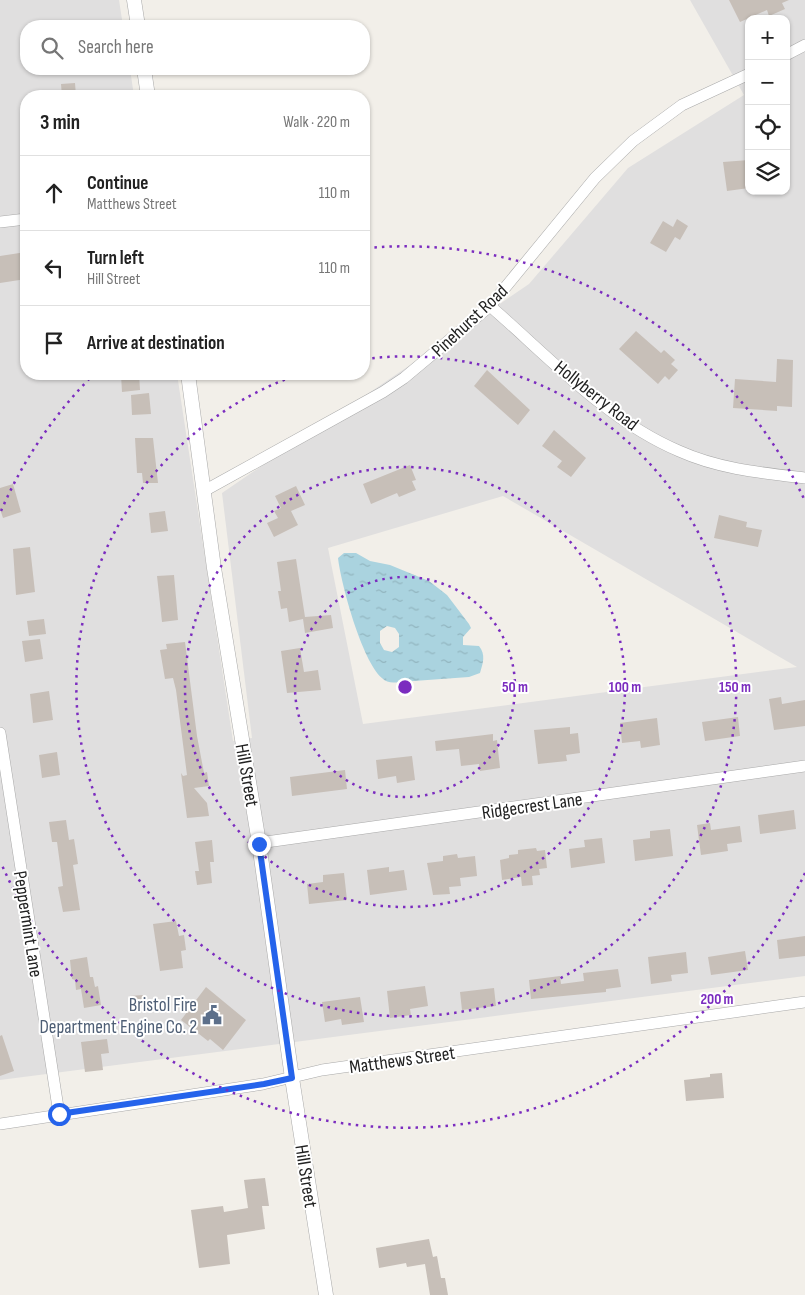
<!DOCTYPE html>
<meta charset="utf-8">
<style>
:root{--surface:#fff;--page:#f2f2f2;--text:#222;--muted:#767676;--line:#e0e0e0}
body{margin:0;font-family:"Sofia Sans Condensed",sans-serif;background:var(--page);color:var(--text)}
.controls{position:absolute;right:15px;top:15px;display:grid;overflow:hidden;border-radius:10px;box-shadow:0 1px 4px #0004}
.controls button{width:45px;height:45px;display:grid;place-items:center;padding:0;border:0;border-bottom:1px solid var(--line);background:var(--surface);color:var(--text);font:25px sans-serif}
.stop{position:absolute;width:15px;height:15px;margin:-11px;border:4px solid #2563eb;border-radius:50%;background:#fff}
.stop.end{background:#2563eb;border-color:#fff;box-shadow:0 1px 5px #0008}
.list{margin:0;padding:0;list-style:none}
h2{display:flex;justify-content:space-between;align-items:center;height:65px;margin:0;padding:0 20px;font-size:21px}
h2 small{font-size:16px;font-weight:400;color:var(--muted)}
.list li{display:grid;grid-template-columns:32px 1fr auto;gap:15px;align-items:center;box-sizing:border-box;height:75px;padding:0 20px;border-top:1px solid var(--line)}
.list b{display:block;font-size:19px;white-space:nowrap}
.list p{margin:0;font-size:16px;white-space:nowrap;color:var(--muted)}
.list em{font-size:16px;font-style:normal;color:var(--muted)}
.icon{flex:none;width:28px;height:28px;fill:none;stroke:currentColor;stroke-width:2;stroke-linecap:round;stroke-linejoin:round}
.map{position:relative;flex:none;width:805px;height:1295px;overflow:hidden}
.search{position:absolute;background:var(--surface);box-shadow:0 1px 4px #0004;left:20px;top:20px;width:350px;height:55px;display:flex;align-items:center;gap:12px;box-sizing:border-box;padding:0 18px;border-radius:20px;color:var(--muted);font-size:19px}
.panel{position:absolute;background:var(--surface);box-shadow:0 1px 4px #0004;left:20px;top:90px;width:350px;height:290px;border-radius:20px}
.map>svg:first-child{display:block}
.residential{fill:#e0dfdf;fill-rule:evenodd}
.water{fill:url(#water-ripples);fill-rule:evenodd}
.building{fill:#c7bfb8}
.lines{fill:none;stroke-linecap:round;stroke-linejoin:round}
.minor-casing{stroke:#a9a9a9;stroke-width:12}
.tertiary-casing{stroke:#a9a9a9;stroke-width:15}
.minor{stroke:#fff;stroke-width:11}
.tertiary{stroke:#fff;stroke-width:14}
.route{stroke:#2563eb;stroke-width:6}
.ring{fill:none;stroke:#7b2cbf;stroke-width:2.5;stroke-dasharray:2.5 5}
.labels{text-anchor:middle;stroke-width:4;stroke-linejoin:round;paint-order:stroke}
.street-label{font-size:19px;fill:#222;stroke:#fff}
.service-label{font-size:19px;fill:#4e5e75;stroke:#fff;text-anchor:end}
.centre{fill:#7b2cbf;stroke:#fff;stroke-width:2.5}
.ring-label{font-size:15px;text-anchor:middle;font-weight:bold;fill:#7b2cbf;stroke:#fff;stroke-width:4;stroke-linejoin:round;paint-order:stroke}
</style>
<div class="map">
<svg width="805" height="1295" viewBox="0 0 805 1295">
<defs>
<pattern id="water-ripples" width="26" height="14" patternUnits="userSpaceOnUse" patternTransform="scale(1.25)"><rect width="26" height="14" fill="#aad3df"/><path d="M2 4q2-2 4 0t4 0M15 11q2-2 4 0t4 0" fill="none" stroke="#92b5bf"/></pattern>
</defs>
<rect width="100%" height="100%" fill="#f2efe9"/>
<path class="residential" d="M0 0H119L123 26H26V69H130L134 96H26V374H177L233 741 252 738 222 493 529 284 628 168 744 95 690 0H805V976L0 1080ZM749 19H786V191H749ZM503 496 797 667 363 724 328 548Z"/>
<path class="water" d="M344 553H356L370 561 390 565 429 581 447 595 469 624 471 628 463 637V645L479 646C486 655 483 663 480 673L469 677 400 682C392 683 387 683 382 678 362 661 341 584 338 558ZM387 626 395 628 399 634V647L392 652 384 650 380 643V631Z"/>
<path class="building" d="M729 0H789L782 3 785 9 769 16 767 10 740 22Z
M75 83 76 96H62L61 84Z
M749 160V188L727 191 723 162Z
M677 219 688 226 680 240 675 237 666 252 650 243 663 221 673 227Z
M26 252V279L0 283V256Z
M636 331 661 353 664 350 675 360 671 364 678 370 669 380 665 376 658 384 619 349Z
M777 359 793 360 792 407 777 406V411L733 408 735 379 776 382Z
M487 370 530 410 518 425 474 386Z
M131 374H139L140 390 122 392 121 375Z
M149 393 151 414 132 415 131 395Z
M554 430 586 458 571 477 557 467 562 461 542 446Z
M135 438H153L158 483H143L142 473H137Z
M410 465 416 480 412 481 416 490 399 497 397 493 371 504 363 484Z
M13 484 21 512 3 518 0 509V488Z
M296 486 305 505 291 511 298 525 274 537 267 523 278 518 274 511 281 508 275 496Z
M165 511 168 531 151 533 149 513Z
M719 515 747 522 746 527 762 530 758 547 714 538Z
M30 547 35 592 16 595 13 549Z
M296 559 305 617 331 615 333 628 305 633 303 619 289 622 287 608 281 609 278 591H281L277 562Z
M174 575 178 620 162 622 157 576Z
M44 619 46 634 29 636 27 621Z
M40 639 43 659 25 662 22 641Z
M185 642 197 736 204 773 207 772 209 786 194 788 207 803 209 816 187 818 181 773 183 776 187 775 176 690 173 678 165 679 160 650 167 649 166 644Z
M300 648 304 672 318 670 321 690 287 693 281 651Z
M49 691 53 720 33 723 30 694Z
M781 697 782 704 805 700V726L774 730 769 699Z
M738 717 740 736 705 741 702 722Z
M657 718 660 745 641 748 640 741 622 743 620 723Z
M570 727V734L578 733 580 753 566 755 567 761 538 764 534 730Z
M493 734V741L497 740 500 768 480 771 479 764 461 766 459 749 436 751 435 741Z
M57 752 60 775 42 778 39 755Z
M412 756 415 780 397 783 396 776 378 779 376 760Z
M345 770 347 789 292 796 290 777Z
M794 810 796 829 760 834 758 815Z
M66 820 69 840 74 839 78 864 73 865 80 910 63 912 58 887 63 886 57 842H52L49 822Z
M710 823 711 830 740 826 742 842 727 844 728 851 701 855 697 825Z
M670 829 673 856 635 861 633 840 650 838V831Z
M602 838 605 863 571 868 569 849 585 847 584 840Z
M212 840 214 862H210L212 883 197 885 195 871H199L195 842Z
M536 848 537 851 545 850 547 868 539 869 540 875 532 876 533 885 522 886 521 877 502 880 500 860 509 858V855L518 854V850Z
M457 854 458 858 475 856 477 876 460 878 461 886 449 887 450 894 433 895 427 863 443 861V856Z
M389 867V872L404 870 407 890 370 895 367 870Z
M344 873 347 900 309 904 307 884 323 882V875Z
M176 921 179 936 184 935 186 950 181 951 183 968 160 971 153 924Z
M805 936V956L779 959 777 940Z
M745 951 748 970 711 975 708 957Z
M686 952 688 973 671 975 672 981 651 984 648 957Z
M87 957 90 977H93L95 987 98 986 101 1005 84 1008 81 989 76 990 75 980 72 979 70 960Z
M618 969 621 987 606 989V992L531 999 529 980 560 976 561 984 584 981 583 973Z
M425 986 428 1006 410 1009 411 1015 390 1018 387 991Z
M206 987 246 1020 223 1050 210 1039 208 1041 181 1020Z
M494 988 496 1006 462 1010 460 992Z
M143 995 144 1006 130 1007 129 996Z
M360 997 364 1022 342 1025 341 1019 325 1022 322 1002Z
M2 1035 14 1071 0 1076V1036Z
M107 1039 109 1053 101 1054 103 1070 85 1072 81 1042Z
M722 1073 724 1098 686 1101 684 1080 710 1077V1074Z
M265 1178 269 1206H262L265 1229 227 1235 230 1264 199 1268 191 1210 223 1206 224 1212 248 1208 244 1180Z
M429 1239 433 1257 437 1256 441 1278H445L448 1295H430L425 1264 407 1267 406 1263 379 1268 376 1248Z"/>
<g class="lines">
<defs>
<path id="minor" d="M786 55 805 45
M0 222 26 219
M490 306C549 357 606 420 679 451 719 469 762 473 805 478
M204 491 383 392 404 378 490 306 595 178 633 141 682 105 749 74
M0 733 59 1114
M259 843 805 766
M0 1124 263 1084 322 1070 805 1002"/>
<path id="tertiary" d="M134 0 138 26
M144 69 148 96
M188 374 214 568 259 843 292 1078 326 1295"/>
</defs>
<use href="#minor" class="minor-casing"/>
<use href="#tertiary" class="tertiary-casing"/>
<use href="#minor" class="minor"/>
<use href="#tertiary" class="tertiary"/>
</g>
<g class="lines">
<path class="route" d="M59 1114 264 1084 292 1078 259 844"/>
</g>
<g class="ring">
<circle cx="405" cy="687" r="110"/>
<circle cx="405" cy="687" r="220"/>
<path d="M365 359A330 330 0 1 1 300 374"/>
<path d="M805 873A441 441 0 0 1 1 863M1 511A441 441 0 0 1 93 375M367 248A441 441 0 0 1 805 501"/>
</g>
<defs>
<symbol id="civic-bare" viewBox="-9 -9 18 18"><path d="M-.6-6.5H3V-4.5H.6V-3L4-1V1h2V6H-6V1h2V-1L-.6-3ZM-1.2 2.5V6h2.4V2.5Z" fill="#5c6f8a" stroke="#fff" stroke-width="2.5" paint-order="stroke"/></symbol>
</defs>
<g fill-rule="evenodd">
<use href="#civic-bare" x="198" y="1001" width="28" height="28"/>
</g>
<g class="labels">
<g class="street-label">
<text transform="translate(469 320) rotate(-43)" y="7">Pinehurst Road</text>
<text transform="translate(597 395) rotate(38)" y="7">Hollyberry Road</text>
<text transform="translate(248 775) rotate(80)" y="7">Hill Street</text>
<text transform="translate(532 805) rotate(-8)" y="7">Ridgecrest Lane</text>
<text transform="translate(29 924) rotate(81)" y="7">Peppermint Lane</text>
<text transform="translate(402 1059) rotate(-8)" y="7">Matthews Street</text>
<text transform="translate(307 1176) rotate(81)" y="7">Hill Street</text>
</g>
<g class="service-label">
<text x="197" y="1011">Bristol Fire<tspan x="197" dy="22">Department Engine Co. 2</tspan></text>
</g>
</g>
<circle cx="405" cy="687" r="8" class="centre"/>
<g class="ring-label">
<text x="515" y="692">50 m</text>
<text x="625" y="692">100 m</text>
<text x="735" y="692">150 m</text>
<text x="717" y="1004">200 m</text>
</g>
</svg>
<div class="controls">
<button>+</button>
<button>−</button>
<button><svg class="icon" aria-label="locate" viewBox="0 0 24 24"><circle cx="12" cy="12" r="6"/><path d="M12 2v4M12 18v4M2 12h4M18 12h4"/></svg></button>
<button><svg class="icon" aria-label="layers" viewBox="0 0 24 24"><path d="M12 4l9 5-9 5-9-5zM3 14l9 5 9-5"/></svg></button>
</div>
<div class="stop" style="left:59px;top:1114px"></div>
<div class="stop end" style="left:259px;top:844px"></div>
<div class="search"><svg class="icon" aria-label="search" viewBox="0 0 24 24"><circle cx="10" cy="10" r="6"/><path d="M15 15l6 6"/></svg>Search here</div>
<section class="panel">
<h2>3 min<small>Walk · 220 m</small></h2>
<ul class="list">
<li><svg class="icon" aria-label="ahead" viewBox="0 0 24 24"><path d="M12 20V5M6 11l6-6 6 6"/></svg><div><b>Continue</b><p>Matthews Street</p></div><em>110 m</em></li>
<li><svg class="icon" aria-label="left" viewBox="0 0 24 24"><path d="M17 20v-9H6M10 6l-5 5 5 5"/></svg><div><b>Turn left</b><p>Hill Street</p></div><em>110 m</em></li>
<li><svg class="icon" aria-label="arrive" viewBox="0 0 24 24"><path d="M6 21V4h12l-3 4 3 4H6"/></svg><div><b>Arrive at destination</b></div></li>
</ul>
</section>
</div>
